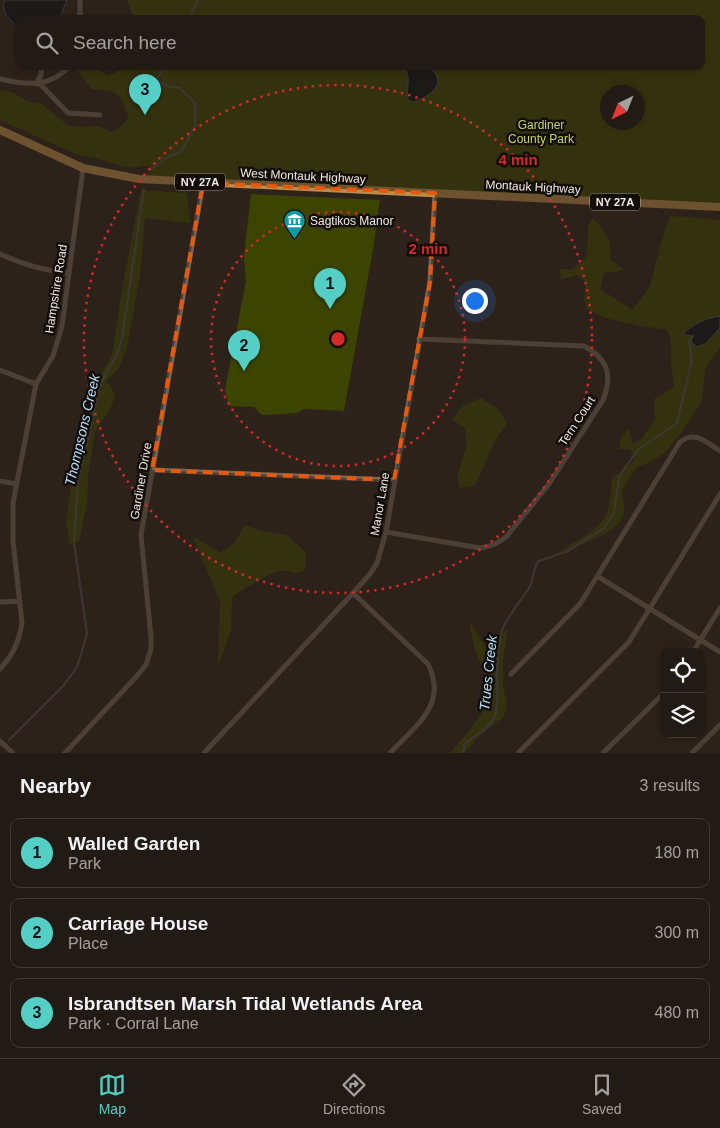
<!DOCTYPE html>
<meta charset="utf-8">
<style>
:root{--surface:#221a14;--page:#2e2722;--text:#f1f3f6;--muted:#a2a1a0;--line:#3f3834;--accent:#55cec6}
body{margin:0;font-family:Arial,sans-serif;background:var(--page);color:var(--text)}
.controls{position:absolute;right:15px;bottom:15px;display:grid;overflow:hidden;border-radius:10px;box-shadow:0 2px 8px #0003}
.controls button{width:45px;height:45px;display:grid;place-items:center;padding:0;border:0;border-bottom:1px solid var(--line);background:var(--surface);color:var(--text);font:25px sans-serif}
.compass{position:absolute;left:600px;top:85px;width:45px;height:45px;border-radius:50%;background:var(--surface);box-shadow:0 2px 8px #0003;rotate:223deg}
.you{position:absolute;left:474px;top:300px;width:18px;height:18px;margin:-12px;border:4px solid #fff;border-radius:50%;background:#1a73e8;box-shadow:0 0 0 8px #1a73e833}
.badge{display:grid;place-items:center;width:32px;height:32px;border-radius:50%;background:var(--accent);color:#111;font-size:16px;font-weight:700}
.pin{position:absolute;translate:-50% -41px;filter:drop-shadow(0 1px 2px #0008)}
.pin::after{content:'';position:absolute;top:26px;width:18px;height:15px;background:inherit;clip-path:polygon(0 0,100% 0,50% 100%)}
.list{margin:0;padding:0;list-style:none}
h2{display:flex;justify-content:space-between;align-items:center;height:65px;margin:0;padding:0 20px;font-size:21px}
h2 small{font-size:16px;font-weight:400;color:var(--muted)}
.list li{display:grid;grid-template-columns:32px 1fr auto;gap:15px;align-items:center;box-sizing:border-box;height:70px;margin:0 10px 10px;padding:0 10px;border:1px solid var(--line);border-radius:10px}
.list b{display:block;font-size:19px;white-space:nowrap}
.list p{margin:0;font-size:16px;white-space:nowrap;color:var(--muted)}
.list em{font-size:16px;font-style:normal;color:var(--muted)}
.icon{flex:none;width:28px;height:28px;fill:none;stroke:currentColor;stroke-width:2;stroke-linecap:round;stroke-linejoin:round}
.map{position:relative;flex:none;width:720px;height:753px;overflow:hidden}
.search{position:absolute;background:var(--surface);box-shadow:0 2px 8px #0003;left:15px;right:15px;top:15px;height:55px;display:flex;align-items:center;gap:12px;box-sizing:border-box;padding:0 18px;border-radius:10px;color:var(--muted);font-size:19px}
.sheet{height:305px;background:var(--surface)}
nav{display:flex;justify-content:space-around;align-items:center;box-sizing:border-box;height:70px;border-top:1px solid var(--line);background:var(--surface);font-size:14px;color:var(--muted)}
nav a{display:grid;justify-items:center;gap:2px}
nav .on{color:var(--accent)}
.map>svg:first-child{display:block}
.green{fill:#3c4500;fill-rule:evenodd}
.water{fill:#051018;stroke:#4c5155}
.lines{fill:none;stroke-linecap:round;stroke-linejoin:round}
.stream{stroke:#4c5155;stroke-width:2}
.street{stroke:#716459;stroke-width:5}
.primary{stroke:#ba8d4c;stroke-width:8}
.marked{fill:none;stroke:#e8590c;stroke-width:4;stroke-dasharray:10 6;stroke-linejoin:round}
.ring{fill:none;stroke:#d62828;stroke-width:2.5;stroke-dasharray:2.5 5}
.labels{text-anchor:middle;stroke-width:5;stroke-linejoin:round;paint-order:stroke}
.shield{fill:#120d09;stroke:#aea8a2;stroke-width:1}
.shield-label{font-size:11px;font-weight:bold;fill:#f1eae4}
.park-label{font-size:12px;fill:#c3d859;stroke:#120d09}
.street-label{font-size:12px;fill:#f1eae4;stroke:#120d09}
.poi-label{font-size:12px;fill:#f1eae4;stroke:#120d09;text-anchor:start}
.water-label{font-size:14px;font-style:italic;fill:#b5e0fe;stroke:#120d09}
.centre{fill:#d62828;stroke:#120d09;stroke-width:2.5}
.ring-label{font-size:15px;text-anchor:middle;font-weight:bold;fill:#d62828;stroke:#120d09;stroke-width:5;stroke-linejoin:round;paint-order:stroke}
</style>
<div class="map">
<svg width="720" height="753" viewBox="0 0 720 753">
<rect width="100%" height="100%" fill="#2e231a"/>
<path class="green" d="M127 0H720V207L147 181 150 165C121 173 105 157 78 155L0 120V90L14 93 28 102 42 104 67 125 78 127 97 126 112 132 116 130 128 119C126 104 120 91 104 90 99 90 96 90 92 89L78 72 77 68 79 66H91L109 76 126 66H701V19H134ZM608 92H638V122H608Z
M141 190 187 193 190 223 145 218 140 274 128 343 120 366 105 383 110 384 115 397 109 411 95 431 88 475 87 503 79 541 70 544 66 522 74 466 89 426 91 394 94 385 112 355 123 284Z
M251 194 380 200 373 249 344 411 304 409 297 413 262 415 254 407 229 406 225 390 246 281 244 257Z
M670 216 720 220V316C704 319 695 323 684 334L692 336 693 340 714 333 720 328V348L711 359 705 370 702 401 681 433 665 453 650 462 637 467 621 491C623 499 626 509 622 518 617 534 572 547 557 553 569 545 599 530 605 517 611 506 611 490 612 478L635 460 630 449H619L621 436 629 429 633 444 641 439 655 420 654 399 664 394 674 387 671 363V338L667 330C641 325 609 323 587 309L584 299 586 282 577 275 561 280 560 269H573L587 256 588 227 593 218C606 235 612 237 610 259L624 270 604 273 600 289 633 310 650 286 660 247Z
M481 398 498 409 507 424 496 439 475 485 460 488 457 478 467 444 465 428 452 419 463 406Z
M245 525 261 531 286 535 306 552 305 570C291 576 293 570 282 571 270 572 243 589 232 597L231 631 218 666 220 601 193 537 221 553 235 542Z
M470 622 488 651 508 628 503 658V686L507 704 504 716 476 739 465 753H450C465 736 496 705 489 681 488 676 484 672 482 667 476 654 471 637 470 622Z"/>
<path class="water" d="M5 0H67L59 19H19V29L6 15 3 5Z
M403 66C411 66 421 64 428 67 431 68 432 70 434 72 447 87 425 98 413 102L408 100C405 88 413 77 403 66Z
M720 316V328L705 344 697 347 692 343V336L683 334C695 323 704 319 720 316Z"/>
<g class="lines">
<path class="stream" d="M189 19 198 0
M151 169 168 157 181 152 195 126V103L180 88 170 87 156 80 166 66
M9 740 63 686 77 667 87 634 74 543 78 481 101 383 116 356 122 338 144 189
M461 753 465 749 464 745C472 736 487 731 493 720 499 710 497 689 497 678 497 662 498 643 503 628 506 618 524 597 530 586 534 578 533 567 539 561L568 551 604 528 614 513 619 479 625 467 639 449 677 423 692 360 689 341 693 336"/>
<path class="street" d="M80 0V19
M0 79C25 85 51 88 69 66
M36 84 41 75 42 66
M40 84 68 113 100 115
M0 254C24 265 43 270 69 273
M0 370 36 384
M152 470 394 480
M0 481 16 484
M386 532 480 548C491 547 498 543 507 536L549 484 603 400C613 375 608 359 584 346L419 339
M597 576 720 652
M353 593 428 664C448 705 416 725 390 753
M0 602 20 601
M693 652 720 608
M0 669C13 655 19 642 22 623L13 541V503L36 384 53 356 62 326 83 168
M511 674 580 604 680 442C695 430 706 442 720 451
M0 741 13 753
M65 753 135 678 146 665 151 649V637L141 535 203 183
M204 753 353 593 370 574 377 563 386 532 430 282 435 193
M518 753 629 642 720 494
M603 753 664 693
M692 753 720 725"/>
<path class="primary" d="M0 130 83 168 139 179 720 207"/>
</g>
<path d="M0 0H720V753H0ZM203 183 435 193 430 282 394 480 152 470Z" fill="#2e231a" fill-opacity=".55" fill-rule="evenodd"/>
<path class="marked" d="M203 183 435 193 430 282 394 480 152 470Z"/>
<g class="ring">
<circle cx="338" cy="339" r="127"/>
<circle cx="338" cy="339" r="254"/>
</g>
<defs>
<symbol id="museum-pin" viewBox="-11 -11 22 30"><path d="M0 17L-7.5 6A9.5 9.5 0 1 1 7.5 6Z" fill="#0f9aa8" stroke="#120d09"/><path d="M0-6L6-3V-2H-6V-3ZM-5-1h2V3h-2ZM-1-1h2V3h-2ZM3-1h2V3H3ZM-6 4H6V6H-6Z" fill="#fff"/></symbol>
</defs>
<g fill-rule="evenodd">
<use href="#museum-pin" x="282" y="208" width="25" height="34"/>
</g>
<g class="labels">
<g class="shield">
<rect x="175" y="173.5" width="50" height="17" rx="4"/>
<rect x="590" y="193.5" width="50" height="17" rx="4"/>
</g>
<g class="shield-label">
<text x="200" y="186">NY 27A</text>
<text x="615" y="206">NY 27A</text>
</g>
<g class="park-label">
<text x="541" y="129">Gardiner<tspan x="541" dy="14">County Park</tspan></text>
</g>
<g class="street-label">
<text transform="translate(303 176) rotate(3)" y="4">West Montauk Highway</text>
<text transform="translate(533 187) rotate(3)" y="4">Montauk Highway</text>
<text transform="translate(56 289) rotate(-81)" y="4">Hampshire Road</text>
<text transform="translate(577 421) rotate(-57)" y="4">Tern Court</text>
<text transform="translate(141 481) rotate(-80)" y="4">Gardiner Drive</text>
<text transform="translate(380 504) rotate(-80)" y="4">Manor Lane</text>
</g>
<g class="poi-label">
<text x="310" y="225">Sagtikos Manor</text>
</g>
<g class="water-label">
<text transform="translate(82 430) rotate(-77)" y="5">Thompsons Creek</text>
<text transform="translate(488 673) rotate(-84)" y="5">Trues Creek</text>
</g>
</g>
<circle cx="338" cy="339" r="8" class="centre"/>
<g class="ring-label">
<text x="518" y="165">4 min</text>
<text x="428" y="254">2 min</text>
</g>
</svg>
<div class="controls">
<button><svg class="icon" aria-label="locate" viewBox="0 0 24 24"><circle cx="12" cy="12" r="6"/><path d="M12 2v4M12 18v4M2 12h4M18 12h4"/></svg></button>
<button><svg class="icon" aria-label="layers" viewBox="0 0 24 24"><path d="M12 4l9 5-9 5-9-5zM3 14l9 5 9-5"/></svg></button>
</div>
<svg class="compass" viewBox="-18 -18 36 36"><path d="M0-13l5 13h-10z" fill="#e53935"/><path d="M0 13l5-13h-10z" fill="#a2a1a0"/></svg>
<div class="you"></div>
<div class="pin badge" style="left:330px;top:309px">1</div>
<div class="pin badge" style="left:244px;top:371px">2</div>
<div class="pin badge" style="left:145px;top:115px">3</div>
<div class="search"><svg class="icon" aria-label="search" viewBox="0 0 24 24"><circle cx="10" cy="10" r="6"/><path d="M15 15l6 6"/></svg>Search here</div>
</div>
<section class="sheet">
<h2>Nearby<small>3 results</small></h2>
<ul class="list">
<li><span class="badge">1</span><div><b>Walled Garden</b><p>Park</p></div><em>180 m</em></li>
<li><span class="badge">2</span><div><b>Carriage House</b><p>Place</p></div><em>300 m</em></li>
<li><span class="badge">3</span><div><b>Isbrandtsen Marsh Tidal Wetlands Area</b><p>Park · Corral Lane</p></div><em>480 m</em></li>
</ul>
</section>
<nav>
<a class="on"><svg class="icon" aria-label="map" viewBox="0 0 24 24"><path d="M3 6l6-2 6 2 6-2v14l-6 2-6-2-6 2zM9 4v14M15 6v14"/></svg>Map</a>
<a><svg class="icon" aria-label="directions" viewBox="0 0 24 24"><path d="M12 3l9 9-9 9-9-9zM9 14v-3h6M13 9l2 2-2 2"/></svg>Directions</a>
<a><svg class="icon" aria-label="saved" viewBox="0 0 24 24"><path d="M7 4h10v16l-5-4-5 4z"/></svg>Saved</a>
</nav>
